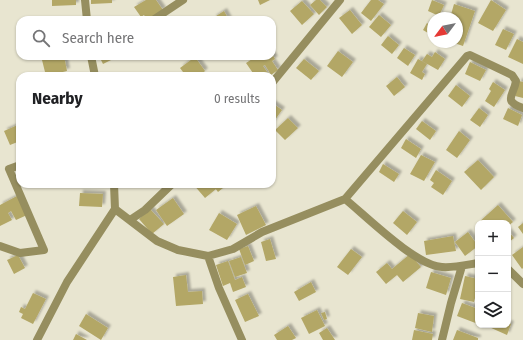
<!DOCTYPE html>
<meta charset="utf-8">
<style>
:root{--surface:#fff;--page:#f2f2f2;--text:#202124;--muted:#757577;--line:#e0e0e0}
body{margin:0;font-family:"Fira Sans Condensed",sans-serif;background:var(--page);color:var(--text)}
.controls{position:absolute;right:12px;bottom:12px;display:grid;overflow:hidden;border-radius:8px;box-shadow:0 1px 3px #0004}
.controls button{width:36px;height:36px;display:grid;place-items:center;padding:0;border:0;border-bottom:1px solid var(--line);background:var(--surface);color:var(--text);font:20px sans-serif}
.compass{position:absolute;left:427px;top:12px;width:36px;height:36px;border-radius:50%;background:var(--surface);box-shadow:0 1px 3px #0004;rotate:238deg}
.list{margin:0;padding:0;list-style:none}
h2{display:flex;justify-content:space-between;align-items:center;height:52px;margin:0;padding:0 16px;font-size:17px}
h2 small{font-size:13px;font-weight:400;color:var(--muted)}
.icon{flex:none;width:22px;height:22px;fill:none;stroke:currentColor;stroke-width:2;stroke-linecap:round;stroke-linejoin:round}
.map{position:relative;flex:none;width:523px;height:340px;overflow:hidden}
.search{position:absolute;background:var(--surface);box-shadow:0 1px 3px #0004;left:16px;top:16px;width:260px;height:44px;display:flex;align-items:center;gap:10px;box-sizing:border-box;padding:0 14px;border-radius:12px;color:var(--muted);font-size:15px}
.panel{position:absolute;background:var(--surface);box-shadow:0 1px 3px #0004;left:16px;top:72px;width:260px;height:116px;border-radius:12px}
.map>svg:first-child{display:block}
.building{fill:#b3a766;filter:url(#shadow)}
.lines{fill:none;stroke-linecap:round;stroke-linejoin:round}
.street{stroke:#968e5f;stroke-width:8}
</style>
<div class="map">
<svg width="523" height="340" viewBox="0 0 523 340">
<defs>
<filter id="shadow"><feDropShadow dx="3" dy="-3" stdDeviation="1" flood-color="#0004"/></filter>
</defs>
<rect width="100%" height="100%" fill="#e8e5d0"/>
<path class="building" d="M52 0H76V5L52 6Z
M91 0H112V3L91 4Z
M146 0H156L163 10 147 20 144 15 141 17 134 7Z
M258 0H270L260 5Z
M316 0H320L327 7 319 15 310 5Z
M371 0H378L384 4 371 21 361 13Z
M432 0 444 5 439 16 428 11Z
M491 0 506 10 493 31 478 23Z
M302 1 314 14 302 25 290 11Z
M454 4 475 11 463 46 451 42H457V18H450Z
M350 10 362 25 352 34 339 18Z
M224 11 229 20H215L213 18Z
M379 15 391 25 381 37 369 27Z
M427 23 433 27V36L423 30Z
M503 29 514 34 506 50 495 45Z
M388 36 399 45 392 54 381 45Z
M517 39 523 42V64L508 57Z
M404 48 415 55 408 66 397 58Z
M338 51 353 62 342 77 327 66Z
M435 52 445 59 438 70 422 61 427 54 432 57Z
M272 54 275 59 272 61 278 70 271 75 265 65 263 66 270 76H255L246 63 257 56H272Z
M41 56H64L67 71 46 76Z
M99 56H119L103 64Z
M195 57 205 71 199 76H186L180 68Z
M304 59 319 71 311 80 296 68Z
M418 59 427 64 422 72 425 74 422 80 410 73Z
M470 62 486 70 480 81 465 74Z
M397 77 405 87 394 96 386 86Z
M519 81 523 82V98L515 96Z
M493 82 505 90 494 107 485 101 491 91 489 89Z
M456 85 470 96 462 107 448 96Z
M272 103 282 110 272 124Z
M479 108 488 115 480 127 470 120Z
M508 108 522 115 518 126 503 119Z
M288 118 298 128 285 140 275 130Z
M422 121 436 131 430 140 416 129Z
M20 124V141L10 145 4 131Z
M459 131 470 140 457 158 446 150Z
M406 139 421 149 416 158 401 148Z
M421 155 435 162 424 181 410 174Z
M478 160 494 177 481 190 464 172Z
M383 164 399 174 394 182 379 172Z
M436 170 452 181 443 195 431 187 434 183 430 180Z
M193 184H211L216 189 205 198Z
M212 184H228L218 192Z
M80 193 103 194 102 207 79 206Z
M17 196 27 215 16 220 11 211 8 213 12 220 0 226V205Z
M173 198 184 214 167 226 156 210Z
M498 205 513 222 508 226V223H478Z
M256 206 266 225 246 235 237 215Z
M150 209 164 224 152 234 139 219Z
M403 211 417 222 407 235 393 223Z
M219 213 237 224 227 240 209 230Z
M523 223V234L518 227Z
M508 231 514 238 508 243Z
M468 232 478 246 465 256 455 242Z
M453 236 456 251 426 255 424 241Z
M270 239 276 259 266 261 261 242Z
M248 246 254 261 245 265 239 249Z
M523 247V268L522 269 512 255Z
M351 249 362 257 348 275 337 267Z
M410 254 421 267 403 282 397 275 386 284 376 272 387 263 392 269Z
M18 255 25 268 14 274 7 260Z
M241 257 247 273 235 277 229 261Z
M228 261 235 280 242 277 246 287 233 292 230 283 223 286 216 265Z
M431 272 451 278 446 295 426 288Z
M186 275 188 292 202 291 203 304 176 306 173 277Z
M465 276 478 279V286L474 302 460 299Z
M311 282 316 292 299 301 294 292Z
M33 293 46 299 33 324 21 318 23 314 19 312 21 307 25 309Z
M248 294 259 316 245 322 235 300Z
M462 303 478 309V324L457 316Z
M317 310 325 326 309 334 301 318Z
M325 312 327 319 324 320 321 313Z
M418 313 434 316 432 332 415 328Z
M86 314 108 328 101 340 79 326Z
M508 323 511 324 507 335 489 327 490 325H508Z
M288 326 296 338 292 340H277L274 335Z
M327 328 335 340H323L319 333Z
M414 330 433 334 432 340H412Z
M457 330 478 338V340H453Z
M76 334 87 340H73Z"/>
<g class="lines">
<path class="street" d="M85 0 87 20
M153 20 183 0
M91 56 95 76
M272 83 340 0
M345 199 467 56 470 55 512 75 516 81C514 95 502 101 523 108
M115 209 157 241 178 250 208 256 233 249 262 232 345 199C366 216 416 266 442 267 453 268 466 265 478 263
M130 220 145 210 172 184
M0 246 20 253 44 250 9 169 20 165
M208 256 219 288 242 340
M508 269 523 284
M37 340 67 282 115 209 114 184
M442 340 451 303 462 266"/>
</g>
</svg>
<div class="controls">
<button>+</button>
<button>−</button>
<button><svg class="icon" aria-label="layers" viewBox="0 0 24 24"><path d="M12 4l9 5-9 5-9-5zM3 14l9 5 9-5"/></svg></button>
</div>
<svg class="compass" viewBox="-18 -18 36 36"><path d="M0-13l5 13h-10z" fill="#e53935"/><path d="M0 13l5-13h-10z" fill="#757577"/></svg>
<div class="search"><svg class="icon" aria-label="search" viewBox="0 0 24 24"><circle cx="10" cy="10" r="6"/><path d="M15 15l6 6"/></svg>Search here</div>
<section class="panel">
<h2>Nearby<small>0 results</small></h2>
<ul class="list">
</ul>
</section>
</div>
